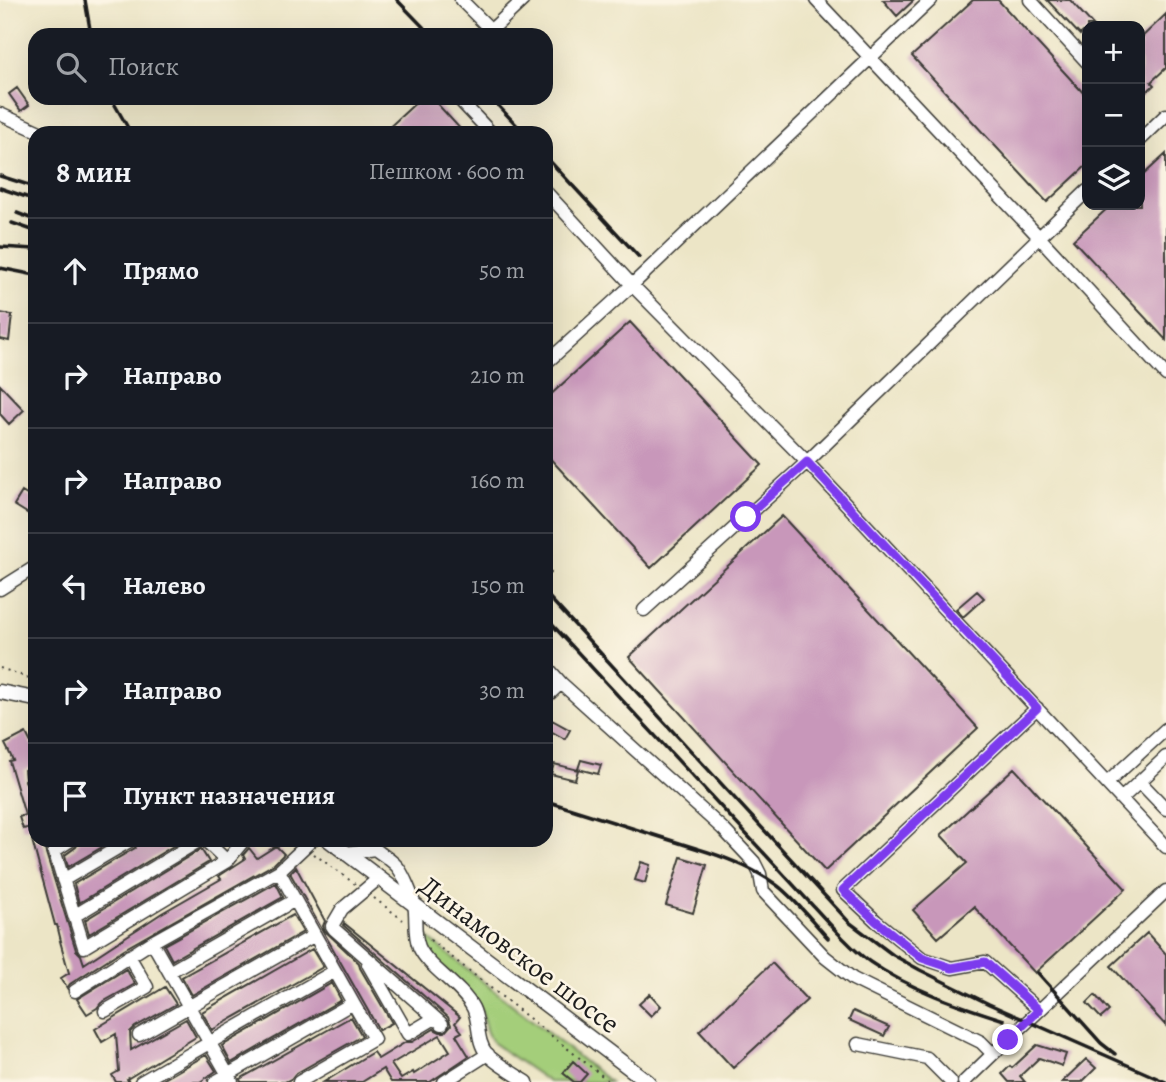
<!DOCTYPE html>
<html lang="ru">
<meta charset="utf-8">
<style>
:root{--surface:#171b24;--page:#20242c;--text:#f1f3f6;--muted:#9ea1a6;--line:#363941}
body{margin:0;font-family:Alegreya,serif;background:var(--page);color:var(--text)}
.controls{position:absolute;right:21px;top:21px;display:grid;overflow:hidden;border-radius:14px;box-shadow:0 7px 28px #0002}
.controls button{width:63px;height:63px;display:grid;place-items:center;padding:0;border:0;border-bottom:2px solid var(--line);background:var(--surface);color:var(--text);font:35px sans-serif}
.stop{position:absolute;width:21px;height:21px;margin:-16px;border:5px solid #7c3aed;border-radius:50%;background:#fff}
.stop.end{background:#7c3aed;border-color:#fff;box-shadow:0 2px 7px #0008}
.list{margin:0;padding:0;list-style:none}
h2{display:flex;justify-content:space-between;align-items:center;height:91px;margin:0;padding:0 28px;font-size:30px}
h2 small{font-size:23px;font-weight:400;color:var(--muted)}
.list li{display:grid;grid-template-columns:46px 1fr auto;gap:21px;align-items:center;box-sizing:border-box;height:105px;padding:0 28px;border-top:2px solid var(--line)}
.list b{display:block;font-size:26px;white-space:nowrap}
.list em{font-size:23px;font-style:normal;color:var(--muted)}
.icon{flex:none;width:38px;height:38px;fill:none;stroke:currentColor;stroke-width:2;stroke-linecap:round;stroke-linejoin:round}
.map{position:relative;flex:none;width:1166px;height:1082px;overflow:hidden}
.search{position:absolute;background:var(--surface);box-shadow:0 7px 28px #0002;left:28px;top:28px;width:525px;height:77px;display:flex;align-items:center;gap:18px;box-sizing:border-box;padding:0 24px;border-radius:21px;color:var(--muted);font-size:26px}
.panel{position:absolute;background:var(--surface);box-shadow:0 7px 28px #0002;left:28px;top:126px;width:525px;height:721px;border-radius:21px}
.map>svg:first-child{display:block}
.green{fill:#a4ce7a;stroke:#60754b;stroke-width:2}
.building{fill:#c897ba;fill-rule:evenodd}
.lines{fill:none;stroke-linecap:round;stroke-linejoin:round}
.minor-casing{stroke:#3b3a36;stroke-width:15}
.major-casing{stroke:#3b3a36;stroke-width:17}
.path{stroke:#3b3a36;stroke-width:2;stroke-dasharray:2 5;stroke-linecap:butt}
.minor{stroke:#fff;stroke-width:12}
.major{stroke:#fff;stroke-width:14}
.rail{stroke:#1c1c1c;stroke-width:3.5}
.route{stroke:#7c3aed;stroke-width:9}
.labels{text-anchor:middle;stroke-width:5;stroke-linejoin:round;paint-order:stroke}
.street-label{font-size:28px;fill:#1c1c1c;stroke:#fcf5e5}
</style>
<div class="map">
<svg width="1166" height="1082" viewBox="0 0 1166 1082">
<rect width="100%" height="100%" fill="#fcf5e5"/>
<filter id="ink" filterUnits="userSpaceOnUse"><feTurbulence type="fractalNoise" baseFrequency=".0143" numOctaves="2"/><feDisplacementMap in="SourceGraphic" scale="14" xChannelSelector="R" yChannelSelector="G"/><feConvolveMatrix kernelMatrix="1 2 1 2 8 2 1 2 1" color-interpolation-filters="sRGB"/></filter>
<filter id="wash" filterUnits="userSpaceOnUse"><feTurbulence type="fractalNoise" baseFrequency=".00686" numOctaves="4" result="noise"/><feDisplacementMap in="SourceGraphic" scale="28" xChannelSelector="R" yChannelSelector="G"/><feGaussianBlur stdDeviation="1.57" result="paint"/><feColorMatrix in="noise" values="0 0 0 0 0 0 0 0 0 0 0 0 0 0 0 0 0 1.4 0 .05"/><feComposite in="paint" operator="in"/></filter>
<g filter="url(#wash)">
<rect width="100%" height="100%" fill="#ece5c6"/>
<path class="green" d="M428 938 610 1082H549L493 1043C485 1033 485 1024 482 1012 479 1005 475 999 470 993 458 978 430 961 426 944Z"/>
<g id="blocks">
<path class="building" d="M883 0H914L897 16Z
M973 0H998L1087 97V165L1047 202 912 56Z
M1047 0H1070L1094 26H1087V37L1083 32 1080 35Z
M1166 14V68L1151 82 1154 85 1140 98V39Z
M17 88 29 105 21 111 9 94Z
M421 98H432L464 133H383Z
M1166 154V340L1073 240 1111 205H1140V178Z
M0 313 12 315 9 341 0 339Z
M630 322 762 465 651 568 546 454V399Z
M0 385 24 410 9 424 0 414Z
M22 492 35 500V518L14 505Z
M782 516 978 728 825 871 629 657Z
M977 591 984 598 963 617 956 609Z
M552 720 570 730 565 739 547 729Z
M26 733 35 751V766L24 770 25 781 30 791 35 808V826L23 829 19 817 25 815 9 761 13 760 5 744Z
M581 760 601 765 598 774 578 769Z
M554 764 578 770 575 780 551 774Z
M1014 768 1126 889 1035 973 974 907 938 938 913 910 967 863 941 835Z
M32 840H42L76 950 81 955 84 964 162 913 221 879 219 876 245 859 243 855 249 848 257 858 276 846 284 854 274 864 124 949 70 984 67 988 61 978 69 973 60 941H61L57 925H55Z
M80 840H114L68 867 65 855 76 847Z
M140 840H183L79 903 74 884 135 848Z
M201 849 209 862 89 934 85 920Z
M681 857 707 865 693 913 666 905Z
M641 862 650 865 645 883 635 880Z
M296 867 325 921 323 926 325 931 359 963 360 968 392 1023 379 1030 290 873Z
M276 883 283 897 172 960 164 945Z
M293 915 303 932 192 995 182 977Z
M344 923 460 1017 455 1023 462 1032 456 1035 469 1056 430 1082H391L383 1069 362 1082H324L373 1052 378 1059 406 1042H412L434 1029 440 1032H445L451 1025 448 1017 343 925ZM440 1035 450 1051 414 1074 413 1072 401 1079 391 1064Z
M1147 933 1166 954V1026L1111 966Z
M312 949 323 967 212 1030 202 1012Z
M772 963 807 1000 733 1068 699 1031Z
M126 969 135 984 101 1003 97 1008 87 1014 77 999Z
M332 983 341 1000 231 1063 222 1046Z
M165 987 176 1004 135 1027 130 1032 131 1050 186 1019 196 1037 127 1079 129 1082H116L112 1075 119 1071 116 1034 102 1042 95 1029Z
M650 994 661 1006 651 1016 639 1004Z
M1095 995 1109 1011 1101 1018 1087 1003Z
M853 1011 889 1027 884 1036 849 1020Z
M351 1017 362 1036 295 1074 291 1079 285 1082H241L240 1079Z
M1037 1045 1066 1054 1062 1066 1039 1058 1020 1076 1025 1082H1009L1002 1074 1010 1066 1012 1068Z
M206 1055 216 1071 200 1082H159Z
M1086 1059 1096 1068 1082 1082H1062Z
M573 1061 587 1074 580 1082H574L563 1073Z"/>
</g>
</g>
<g filter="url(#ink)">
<use href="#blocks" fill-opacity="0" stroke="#3b3a36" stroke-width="2"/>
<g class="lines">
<defs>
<path id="minor" d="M461 0 491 30
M816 0 1039 237 1166 375
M1030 0 1087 62
M486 35 523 0
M458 98 491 133
M0 114 42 133
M1140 140 1166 115
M546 192 632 285 807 462 1166 847
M546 363 632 285 931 0
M0 589 35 567
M644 610 807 462 1087 191
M546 666 561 683 723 829 754 862 760 874 763 891 825 957 853 979 981 1042 993 1054 1166 891
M546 697 561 683
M1037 708 843 890 876 921 922 958 952 968 985 962 1039 1010
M35 777 33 778 35 784
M1140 782 1166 809
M1107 783 1166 729
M1121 799 1166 757
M51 840 84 947 227 861 244 840
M205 840 227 861
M54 851 71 840
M346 853 375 849C382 855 394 861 399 869 404 876 413 897 414 904 417 918 413 933 419 947 428 968 461 985 473 1008 480 1022 476 1041 487 1054 496 1064 515 1074 527 1082
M279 871 295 900
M379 878 342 909 332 926 334 929 442 1024
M63 880 131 840
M74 916 200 840
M368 964 408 1034 435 1018
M335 971 353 1003
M75 991 152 942
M105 1011 147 987 129 956
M139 1035 315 935
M858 1044 927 1058 951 1082
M141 1082 335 971 295 900 169 972
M215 1082 353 1003 374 1039 299 1082
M232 1082 152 942 279 871 312 840
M444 1082 488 1054
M964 1082 993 1054"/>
<path id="major" d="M0 692 35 699
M329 840 648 1082"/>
</defs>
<use href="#minor" class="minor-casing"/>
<use href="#major" class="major-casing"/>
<path class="path" d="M0 668 35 680
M314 854 355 884
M374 898 403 920
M430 940 610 1082"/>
<use href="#minor" class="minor"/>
<use href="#major" class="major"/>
<path class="rail" d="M85 0 91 35
M397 0 431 35
M111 98 131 133
M491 98 524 133
M546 157 639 257
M0 176 35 187
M0 188 35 200
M17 213 35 220
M12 223 35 231
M0 247 35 249
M0 268 35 275
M546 569 550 573
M546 594 849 922 893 955 920 970 989 1004 1166 1082
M546 618 838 933C848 943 858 954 870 962 909 989 960 1006 1004 1020
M546 801 708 852C732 860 757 870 778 886 795 899 813 922 828 938
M1038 973 1101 1043 1115 1054"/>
</g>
</g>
<g class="lines" filter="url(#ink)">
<path class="route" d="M746 517 807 462 1037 708 843 890 876 921 922 958 952 968 985 962 1039 1010 1008 1040"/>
</g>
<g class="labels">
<g class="street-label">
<text transform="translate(520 954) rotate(37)" y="10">Динамовское шоссе</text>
</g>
</g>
</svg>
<div class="controls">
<button>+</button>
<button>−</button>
<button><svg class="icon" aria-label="layers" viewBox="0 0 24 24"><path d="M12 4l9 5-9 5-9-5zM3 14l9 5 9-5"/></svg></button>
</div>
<div class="stop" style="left:746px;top:517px"></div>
<div class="stop end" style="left:1008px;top:1040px"></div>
<div class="search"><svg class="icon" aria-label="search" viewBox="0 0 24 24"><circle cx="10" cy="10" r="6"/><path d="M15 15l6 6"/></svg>Поиск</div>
<section class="panel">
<h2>8 мин<small>Пешком · 600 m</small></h2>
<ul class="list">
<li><svg class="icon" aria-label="ahead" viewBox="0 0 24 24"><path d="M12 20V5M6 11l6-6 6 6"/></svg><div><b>Прямо</b></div><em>50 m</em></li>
<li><svg class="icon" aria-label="right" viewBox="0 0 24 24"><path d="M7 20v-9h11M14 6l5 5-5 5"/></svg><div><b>Направо</b></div><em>210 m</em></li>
<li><svg class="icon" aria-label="right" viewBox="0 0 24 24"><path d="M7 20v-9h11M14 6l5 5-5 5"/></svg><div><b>Направо</b></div><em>160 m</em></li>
<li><svg class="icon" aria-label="left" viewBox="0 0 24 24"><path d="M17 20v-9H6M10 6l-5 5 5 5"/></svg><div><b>Налево</b></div><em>150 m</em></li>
<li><svg class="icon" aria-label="right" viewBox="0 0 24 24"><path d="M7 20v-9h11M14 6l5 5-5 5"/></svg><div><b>Направо</b></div><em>30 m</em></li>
<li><svg class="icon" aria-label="arrive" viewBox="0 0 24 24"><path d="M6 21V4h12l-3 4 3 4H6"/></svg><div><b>Пункт назначения</b></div></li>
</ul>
</section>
</div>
